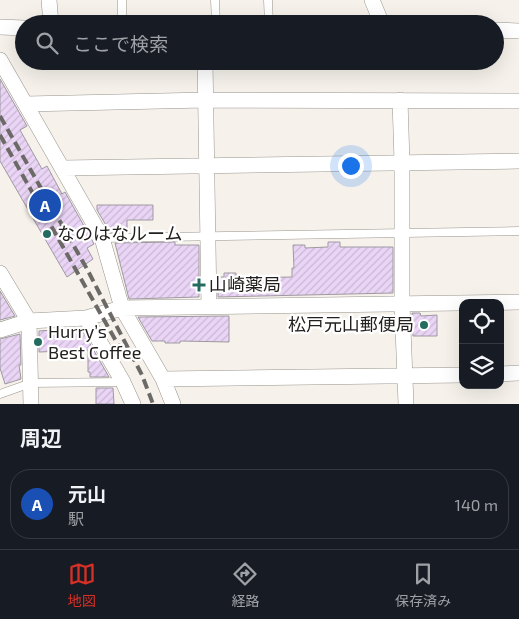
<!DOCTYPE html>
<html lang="ja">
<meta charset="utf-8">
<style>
:root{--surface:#171b24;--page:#242831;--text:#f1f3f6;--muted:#9ea1a6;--line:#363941;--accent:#d93025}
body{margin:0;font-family:"Exo 2","Noto Sans JP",sans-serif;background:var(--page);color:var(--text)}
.controls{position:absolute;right:15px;bottom:15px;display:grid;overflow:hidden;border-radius:10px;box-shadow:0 5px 20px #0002}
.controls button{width:45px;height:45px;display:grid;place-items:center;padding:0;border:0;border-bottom:1px solid var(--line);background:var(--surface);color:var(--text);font:25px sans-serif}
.you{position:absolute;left:350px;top:165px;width:18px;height:18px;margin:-12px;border:4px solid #fff;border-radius:50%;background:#1a73e8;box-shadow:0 0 0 8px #1a73e833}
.badge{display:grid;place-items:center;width:32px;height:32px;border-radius:50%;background:var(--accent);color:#fff;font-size:16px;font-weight:700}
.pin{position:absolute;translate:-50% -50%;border:2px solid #fff;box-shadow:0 1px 5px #0006}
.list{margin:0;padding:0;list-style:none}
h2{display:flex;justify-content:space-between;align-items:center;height:65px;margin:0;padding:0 20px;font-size:21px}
h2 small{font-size:16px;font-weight:400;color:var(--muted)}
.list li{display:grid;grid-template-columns:32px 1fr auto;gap:15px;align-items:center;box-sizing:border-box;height:70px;margin:0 10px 10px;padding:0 10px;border:1px solid var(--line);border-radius:20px}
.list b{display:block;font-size:19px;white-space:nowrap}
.list p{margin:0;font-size:16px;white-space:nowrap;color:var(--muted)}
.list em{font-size:16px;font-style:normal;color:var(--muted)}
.icon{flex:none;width:28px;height:28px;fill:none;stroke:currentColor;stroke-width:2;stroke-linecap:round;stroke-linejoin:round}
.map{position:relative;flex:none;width:519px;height:404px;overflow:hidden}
.search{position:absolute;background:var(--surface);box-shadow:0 5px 20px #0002;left:15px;right:15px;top:15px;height:55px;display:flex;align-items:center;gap:12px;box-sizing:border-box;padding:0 18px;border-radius:28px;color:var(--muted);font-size:19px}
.sheet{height:145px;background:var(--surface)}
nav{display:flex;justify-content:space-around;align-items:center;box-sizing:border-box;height:70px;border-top:1px solid var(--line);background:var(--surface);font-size:14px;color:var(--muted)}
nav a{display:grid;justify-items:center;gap:2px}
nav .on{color:var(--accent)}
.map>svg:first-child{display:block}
.building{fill:url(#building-hatch);stroke:#9e99a0}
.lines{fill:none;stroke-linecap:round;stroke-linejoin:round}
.lane-casing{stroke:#98958d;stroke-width:9}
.street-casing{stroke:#98958d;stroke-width:16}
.lane{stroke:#fff;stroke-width:8}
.street{stroke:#fff;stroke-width:15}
.rail{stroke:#6c6a66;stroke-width:4;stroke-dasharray:10 5;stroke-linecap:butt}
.poi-dot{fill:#246b60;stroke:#fff;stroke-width:2}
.labels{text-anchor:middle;stroke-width:4.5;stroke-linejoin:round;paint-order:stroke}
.poi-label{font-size:18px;fill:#23211f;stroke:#fff;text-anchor:start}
</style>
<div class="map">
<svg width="519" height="404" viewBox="0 0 519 404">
<defs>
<pattern id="building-hatch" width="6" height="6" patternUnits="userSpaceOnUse" patternTransform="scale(1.25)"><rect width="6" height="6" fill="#ebd5f7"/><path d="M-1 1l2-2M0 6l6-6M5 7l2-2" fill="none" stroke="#c9b7d3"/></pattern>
</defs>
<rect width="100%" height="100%" fill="#f6f2eb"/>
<path class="building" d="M0 79 27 126 20 130 42 169 47 166 62 194 65 192 93 242 94 244 87 248 93 259 67 277 0 161Z
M97 205H153V220H127V232H110L97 210Z
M175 242V245H199V297L129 299 115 243Z
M328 242H340V247H393V293L218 297V277H224V273H236V278L292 277V268H294L293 245H305V248L328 247Z
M0 291 15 316 0 320Z
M412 313H420L421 316 437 315V336H413Z
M229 316V342L180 341V343H165V341H152L138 317Z
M81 328 109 377H90V372H88V350L39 352V331Z
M20 334 21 365H19L21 379 5 384 0 368V339Z
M96 388H113L114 404H96Z"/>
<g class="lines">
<defs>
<path id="lane" d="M122 0V24
M215 0 216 24
M268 0 269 24
M102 238 519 231
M0 394 31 383 123 382"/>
<path id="street" d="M49 0 51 24
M372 0 382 24
M0 27 24 28
M495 30 519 31
M0 60 102 238 122 308 163 379 173 404
M205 61 209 306
M400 100 402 162V303L406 404
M26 104 206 100 519 101
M63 168 519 161
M0 273 29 321 31 404
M86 318 123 382 133 404
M0 330 29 321 86 318 122 308 519 302
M500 374 519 373
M163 379 463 375"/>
</defs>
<use href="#lane" class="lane-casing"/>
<use href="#street" class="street-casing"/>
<use href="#lane" class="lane"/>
<use href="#street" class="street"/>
<path class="rail" d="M0 116 87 269 142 375 153 404
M0 135 121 350"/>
</g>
<g class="poi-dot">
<circle cx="47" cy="234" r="5"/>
<path d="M196.5 277.5h5v5h5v5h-5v5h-5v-5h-5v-5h5z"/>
<circle cx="424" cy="325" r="5"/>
<circle cx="38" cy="342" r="5"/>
</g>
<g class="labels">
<g class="poi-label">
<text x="57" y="240">なのはなルーム</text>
<text x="209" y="291">山崎薬局</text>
<text x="414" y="331" text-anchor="end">松戸元山郵便局</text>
<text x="48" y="338">Hurry’s<tspan x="48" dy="21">Best Coffee</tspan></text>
</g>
</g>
</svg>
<div class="controls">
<button><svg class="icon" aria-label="locate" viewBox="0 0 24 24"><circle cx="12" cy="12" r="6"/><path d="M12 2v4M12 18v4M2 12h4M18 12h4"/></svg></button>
<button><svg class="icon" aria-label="layers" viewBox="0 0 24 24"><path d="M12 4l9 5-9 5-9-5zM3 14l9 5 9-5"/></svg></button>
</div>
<div class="you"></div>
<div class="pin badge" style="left:45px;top:205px;background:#1a4fb4">A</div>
<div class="search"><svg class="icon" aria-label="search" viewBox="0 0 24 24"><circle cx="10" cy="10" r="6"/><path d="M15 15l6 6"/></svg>ここで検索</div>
</div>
<section class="sheet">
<h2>周辺<small></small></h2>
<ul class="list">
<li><span class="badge" style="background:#1a4fb4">A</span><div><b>元山</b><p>駅</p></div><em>140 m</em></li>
</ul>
</section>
<nav>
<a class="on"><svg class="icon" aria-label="map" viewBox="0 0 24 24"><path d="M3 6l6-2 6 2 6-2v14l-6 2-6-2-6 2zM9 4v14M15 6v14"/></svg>地図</a>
<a><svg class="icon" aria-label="directions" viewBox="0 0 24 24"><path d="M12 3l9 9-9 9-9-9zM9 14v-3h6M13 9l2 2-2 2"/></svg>経路</a>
<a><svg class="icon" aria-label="saved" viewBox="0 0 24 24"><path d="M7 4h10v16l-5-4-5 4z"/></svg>保存済み</a>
</nav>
